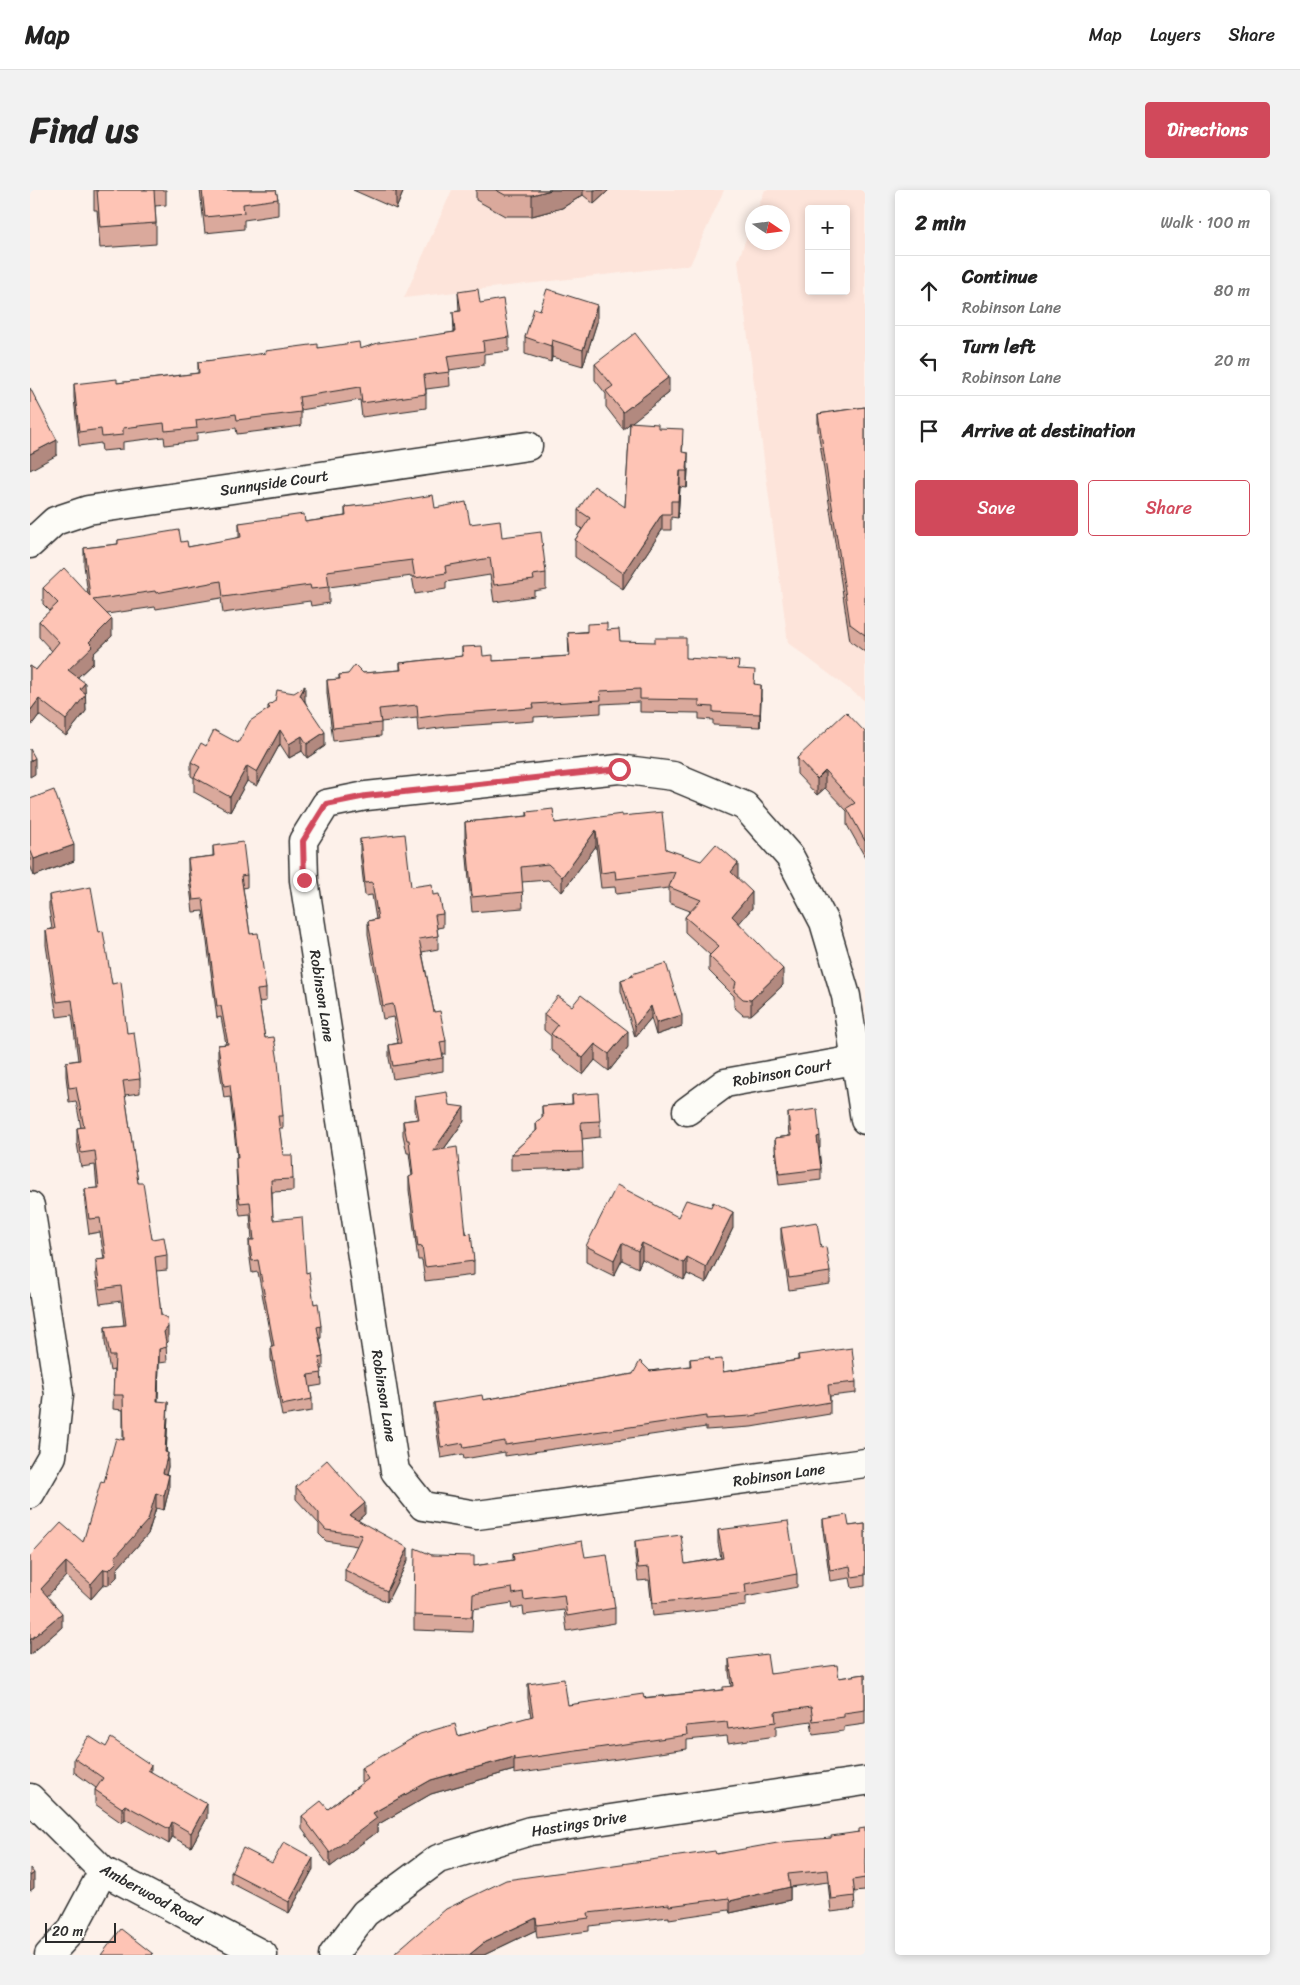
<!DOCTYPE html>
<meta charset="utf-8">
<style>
:root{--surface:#fff;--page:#f2f2f2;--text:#222;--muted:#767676;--line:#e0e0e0;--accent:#d1495b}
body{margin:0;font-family:Sriracha,sans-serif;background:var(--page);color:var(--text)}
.controls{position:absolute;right:15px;top:15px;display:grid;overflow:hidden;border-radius:5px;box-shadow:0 2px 8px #0003}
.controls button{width:45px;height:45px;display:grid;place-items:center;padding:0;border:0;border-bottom:1px solid var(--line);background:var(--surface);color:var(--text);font:25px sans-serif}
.compass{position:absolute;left:715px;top:15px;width:45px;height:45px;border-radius:50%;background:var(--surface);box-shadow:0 2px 8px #0003;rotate:103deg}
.scale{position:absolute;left:15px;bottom:12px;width:71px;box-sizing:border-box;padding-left:5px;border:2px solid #2b2b2b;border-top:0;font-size:14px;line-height:18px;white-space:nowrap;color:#2b2b2b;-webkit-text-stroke:4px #fdfcf7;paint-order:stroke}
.stop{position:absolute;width:15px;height:15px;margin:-11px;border:4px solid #d1495b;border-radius:50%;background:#fff}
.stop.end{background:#d1495b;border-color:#fff;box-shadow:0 1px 5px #0008}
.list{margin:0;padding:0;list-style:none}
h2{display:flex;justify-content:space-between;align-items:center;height:65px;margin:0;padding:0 20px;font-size:21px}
h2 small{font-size:16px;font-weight:400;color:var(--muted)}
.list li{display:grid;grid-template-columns:32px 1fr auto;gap:15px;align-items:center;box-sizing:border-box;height:70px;padding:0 20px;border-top:1px solid var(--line)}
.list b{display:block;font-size:19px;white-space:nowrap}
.list p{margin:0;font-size:16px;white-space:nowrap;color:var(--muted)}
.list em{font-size:16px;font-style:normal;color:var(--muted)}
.actions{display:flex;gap:10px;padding:15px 20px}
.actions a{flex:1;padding:11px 0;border:1px solid var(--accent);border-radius:5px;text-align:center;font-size:18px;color:var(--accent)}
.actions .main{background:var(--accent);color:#fff}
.icon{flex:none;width:28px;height:28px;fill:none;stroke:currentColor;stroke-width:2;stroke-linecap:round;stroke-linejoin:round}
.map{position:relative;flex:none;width:835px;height:1765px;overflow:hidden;border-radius:5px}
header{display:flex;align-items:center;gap:30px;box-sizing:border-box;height:70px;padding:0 25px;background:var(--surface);border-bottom:1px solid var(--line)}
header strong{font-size:24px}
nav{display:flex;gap:28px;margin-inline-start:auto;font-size:18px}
.intro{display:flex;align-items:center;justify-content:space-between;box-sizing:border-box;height:120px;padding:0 30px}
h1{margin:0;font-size:35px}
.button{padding:12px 22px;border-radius:5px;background:var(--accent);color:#fff;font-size:18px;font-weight:700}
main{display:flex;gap:30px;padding:0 30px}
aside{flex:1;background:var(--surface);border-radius:5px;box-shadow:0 2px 8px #0003}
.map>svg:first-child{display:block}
.built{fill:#fde4da;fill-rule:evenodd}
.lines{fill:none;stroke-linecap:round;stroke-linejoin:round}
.minor-casing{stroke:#2b2b2b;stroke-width:31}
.minor{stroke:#fdfcf7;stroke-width:28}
.wall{fill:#daa99c;stroke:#2b2b2b}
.shaded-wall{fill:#b2897f;stroke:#2b2b2b}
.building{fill:#fec4b5;stroke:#2b2b2b}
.route{stroke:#d1495b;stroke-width:6}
.labels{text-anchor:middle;stroke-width:4;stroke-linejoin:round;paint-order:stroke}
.street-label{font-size:15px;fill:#2b2b2b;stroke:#fdfcf7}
</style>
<header>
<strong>Map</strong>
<nav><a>Map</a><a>Layers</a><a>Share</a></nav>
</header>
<div class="intro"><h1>Find us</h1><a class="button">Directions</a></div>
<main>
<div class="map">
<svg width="835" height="1765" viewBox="0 0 835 1765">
<rect width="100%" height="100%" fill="#fdf1ea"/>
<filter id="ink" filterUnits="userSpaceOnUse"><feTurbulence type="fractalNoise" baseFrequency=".02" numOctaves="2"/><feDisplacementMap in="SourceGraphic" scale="10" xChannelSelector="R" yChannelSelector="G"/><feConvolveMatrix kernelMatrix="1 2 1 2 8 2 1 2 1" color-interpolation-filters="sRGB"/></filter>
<g filter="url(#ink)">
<path class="built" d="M422 0H694L660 75 374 108Z
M735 0H835V511L758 453 708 71 722 32V52H752V22H726ZM779 19H816V101H779Z"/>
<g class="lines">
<defs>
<path id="minor" d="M0 354 25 331 58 320 498 256
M657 921 695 893 825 870
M835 930 816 806 794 732 760 667 715 616 643 586 589 579 336 606 296 614 273 651 274 690 365 1281 393 1316 447 1325 835 1273
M0 1016 29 1204 22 1266 0 1304
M0 1608 73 1681 233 1765
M19 1765 41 1741 73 1681
M303 1765 335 1723 408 1669 500 1641 835 1591"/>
</defs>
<use href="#minor" class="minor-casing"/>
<use href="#minor" class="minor"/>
</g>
<path class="wall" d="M64 0H136V15L125 16 126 33V54L70 58 67 20H64Z
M170 0H246L248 9V25L214 30V39L175 43Z
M323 0H374L366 19Z
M446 0H579L564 14 553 5 532 18 502 26H475L446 10Z
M428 102 450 113 479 147V161L454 164V175L419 180 420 196 396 199V218L332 227 330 210 271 220V236L207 244 206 238 167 243V251L135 255 134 247 93 252V259L72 261 71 253 49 256 44 208V194L87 193 168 183V172L288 158 330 159 424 142 423 122 429 121Z
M510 120 567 132 553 176 522 167 521 172 495 164V147Z
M565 174 639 203 601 232 628 238 653 255 652 262 658 279 657 298 650 297 648 328 641 327V340H632L593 399 545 367V350L552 339 548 336V320L595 317 600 233 593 239 576 217V204L565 190Z
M835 217V462L820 451 788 240V224Z
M350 314 405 318 440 334 472 347 516 383V399L504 401V406L464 412 460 385 416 392V399L385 404 382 386 299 397V413L281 416 280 411 193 423 191 408 126 419 125 417 77 424 82 446 63 464V473L48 487 55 504 56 521 36 546 9 525 0 537V476L6 480 22 461 9 447V431L20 421 13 414V398L58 404 54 375V358L88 354V350L151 352 158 357 209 348V333L275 332 315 326V317Z
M577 440 590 451 656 468 709 479 725 494 731 508 730 537 683 535V530L669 529V523L610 522V512L571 514V523L504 527V531L416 537 388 541 387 528 351 532V546L303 551 297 503V490L309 489V485L370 480V473L432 466V457L463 471 539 466 538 443Z
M275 510V511L295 556 277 568 272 561 259 568 250 554 227 596 217 591 200 622 164 602V588L161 586V572L176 556 208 553 238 519V516Z
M835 542V667L817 635V621L795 598 787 605 767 584V568Z
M0 609 44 671 4 686 0 675Z
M497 622 525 633 592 626 636 659 708 689 722 718 709 733 753 795 721 825H713L704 817V806L679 781V766L680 765 655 742V727L660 721 639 713V698L586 704 585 697 571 698 566 656 532 702 518 690 492 692 493 718 442 722 435 647V632L497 626Z
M330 649 381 697 403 705 413 724V737L407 738 408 746V759L392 762 404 822 416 851V864H413V881L363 889 359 868V855L368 853 363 827 353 829 338 744V731L346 729 342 705 335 706 330 662Z
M183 656 217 685V697L213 698 220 744 236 799V811L229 812 235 848 253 926V938H249L253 965 263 989V1001L242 1002 243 1030 276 1083 284 1114 291 1136V1148H290L293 1167V1179H291L292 1195 280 1197 282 1209V1221L252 1226 241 1168V1156H242L228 1082 222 1083 219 1062V1050H222L220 1024 210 1025 208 1015 206 979V967H207L200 907 194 908 188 867V855L196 854 191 827 187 828 173 721 163 722 158 681V669L183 666Z
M19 705 69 742 82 794 97 843 110 889V903L95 905 108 993 122 1049 137 1065V1080L126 1081 131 1125 138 1152 136 1154 137 1172 129 1173 128 1212 138 1227 136 1262 138 1277 136 1284 139 1299 134 1320 126 1318 118 1344 87 1379V1387L79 1395 74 1394 61 1409 36 1386 17 1406 32 1437 0 1465V1366L53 1352 74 1292 93 1250V1220L83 1219 84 1180 80 1181 75 1152V1137L94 1135 91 1111 70 1114 66 1085V1070L74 1069 70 1042 59 1044 55 1014V999L67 998 65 975 51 977 47 953V938H51L46 911 39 912 36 886V872L48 870 42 825 27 827 16 755V740L22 739 19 719Z
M602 784 652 836 626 845 621 828 605 847 591 801V790L602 786Z
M514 824 598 857 579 881 565 870 553 885 521 860V846L514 840Z
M542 905 570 931V947L552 949 553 978 481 980V964L506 941V932L512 928V916L542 914Z
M385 907 419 915 434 931 414 959 444 1071V1085L395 1091 392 1070H388L379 1000V987L382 986 379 963H377L373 945V931L387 929 385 920Z
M758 923 790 958H789L791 979V990L749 995 745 959V948L759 946 758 934Z
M648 1027 703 1038 676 1093 657 1084 654 1090 612 1069 608 1078 592 1070 584 1086 556 1072V1056Z
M751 1038 791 1058 800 1082V1094L759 1100 751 1049Z
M768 1165 826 1192V1203L800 1206V1224L721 1237 676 1240V1237L475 1266V1262L434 1269 433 1264 411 1268 404 1224V1213L453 1210 620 1181 660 1176V1169L680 1170 693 1182 768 1170Z
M266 1297 335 1324 328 1330 378 1370 357 1412 315 1391V1380L327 1356 296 1351 289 1344V1334L266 1309Z
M793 1329 819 1336 835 1334V1396L822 1398 820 1388 800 1391 793 1340Z
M688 1340 767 1384V1397L716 1407V1416L623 1426 619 1390 608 1391 605 1364V1351L655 1374 691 1368 688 1353Z
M483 1363 555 1367 585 1418V1433L537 1441 534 1420 494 1425 493 1417 483 1419 482 1413 443 1419 442 1442 384 1440V1425L402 1365 444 1376 483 1370Z
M699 1469 740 1484 809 1488 835 1484V1534L814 1537V1541L783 1545 781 1531 746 1536V1546L698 1553 697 1546 657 1550V1559L484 1584V1580L401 1604 347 1635V1642L300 1677 272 1639V1626L298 1619 332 1593 331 1592V1578L428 1546 501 1527 498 1508V1494L538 1515 693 1500 701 1496 699 1482Z
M76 1557 121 1582 177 1628 161 1657 142 1647 139 1654 95 1629 92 1633 65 1614V1600L66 1598 44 1582V1568Z
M835 1638V1701L824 1702 825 1719 801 1722 798 1692 760 1697V1710L700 1723 699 1720 639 1729V1727L559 1736V1741L507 1748 506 1740 454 1765H365L686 1664 801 1648 829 1642Z
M242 1673 283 1679 259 1723 201 1693V1682Z"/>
<path class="shaded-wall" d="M367 0H374L366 19V2Z
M521 0H553V5L532 18 502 26V5Z
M564 0H579L564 14Z
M567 115V132L553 176V160Z
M522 150V167L521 172V156Z
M639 187V203L593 239V222Z
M27 250V265L0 280V264Z
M658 263V279L657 298V281Z
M650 281V297L648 328V311Z
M632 324V340L593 399V383Z
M82 429V446L63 464V473L38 496V480L59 452Z
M55 493 56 521 36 546V530L50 499Z
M731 495V508L730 537V524Z
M275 496V510L270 519V505Z
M9 509V525L0 537V521Z
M250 540V554L227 596V582Z
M295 542V556L277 568V554Z
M272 546V561L259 568V554Z
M5 568V584L0 587V571Z
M217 576V591L200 622V607Z
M795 581V598L787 605V589Z
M566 640V656L532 702V687Z
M44 655V671L4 686V669Z
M708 673V689L701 698V682Z
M722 702V718L702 742V726Z
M753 779V795L721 825V810Z
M621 816V828L605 847V836Z
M652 825V836L626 845V833Z
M598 841V857L579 881V864Z
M565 854V870L553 885V868Z
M434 917V931L403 974V961Z
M790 946V958H787V947Z
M703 1022V1038L676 1093V1077Z
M592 1053V1070L584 1086V1070Z
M612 1053V1069L608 1078V1061Z
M657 1067V1084L654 1090V1073Z
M138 1137V1152L134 1156V1142Z
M129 1159V1173L127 1226V1211Z
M138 1212 136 1272 138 1263V1277L133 1297V1283L135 1262Z
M139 1285V1299L134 1320V1306Z
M126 1303V1318L118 1344 87 1379V1387L79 1395V1380L85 1367Z
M335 1313V1324L320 1337V1326Z
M378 1358V1370L357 1412V1401Z
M36 1372V1386L11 1413V1399Z
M74 1379V1394L61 1409V1394Z
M32 1423V1437L0 1465V1450Z
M484 1567V1580L401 1604 347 1635V1642L300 1677V1663L343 1623 401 1590Z
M121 1575V1589L118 1580Z
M177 1614V1628L161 1657V1643Z
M95 1615V1629L92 1633V1618Z
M142 1632V1647L139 1654V1639Z
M283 1668V1679L259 1723V1712Z
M4 1683V1698L0 1701V1686Z
M760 1697V1710L700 1723V1711Z
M506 1728V1740L454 1765H439L455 1752Z"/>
<path class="building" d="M67 0H124L126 33 70 37Z
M172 0H246L248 9 213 14 214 23 175 27Z
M361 0H367L366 2Z
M466 0H521L502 5H475Z
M448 99 450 113 473 109 479 147 453 151 454 161 417 166 420 182 394 185 396 204 332 213 330 197 269 207 271 222 207 230 206 224 166 230 167 238 135 241 134 233 93 238V245L72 247 71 239 49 242 44 194 87 189V193L169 183 168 172 236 163 235 161 288 154V158L329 152 330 159 348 153 425 142 423 122 431 121 428 102Z
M517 99 567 115 553 160 522 150 521 156 495 147 504 118 510 120Z
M605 143 639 187 593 222 576 201 583 196 565 174Z
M0 198 27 250 0 264Z
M835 217V445L820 434 788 224Z
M600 232 628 234V238L653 239 652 262 658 263 657 281H650L648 311H641V324H632L593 383 545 350 560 328 548 320 564 296 595 317Z
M403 305 405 318 436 312 440 334 470 330 472 347 511 342 516 383 503 385 504 390 464 395 460 368 415 376 416 383 385 388 382 370 297 381 299 397 281 399 280 395 193 407 191 391 126 403 125 401 63 410 82 429 59 452 63 456 38 480 55 493 50 499 56 504 36 530 9 509 0 521V476L6 480 29 452 9 431 28 413 13 398 34 378 60 406 54 358 88 354V350L149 340 151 352 157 351 158 357 211 347 209 333 274 324 275 332 316 326 315 317 350 313V314Z
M577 433V440L589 439 590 451 625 452V448H656V468L709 471 708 479 725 480 724 494 731 495 730 524 683 522V517L669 516V510L610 509V499L570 501 571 510 503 514 504 518 416 524 388 528 387 515 349 519 351 533 303 538 297 490 310 489 309 485 318 484 325 475 333 483 371 480 370 473 433 466 432 457 452 456 453 466 463 465V471L540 466 538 443 557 442V434Z
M275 496 270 505 295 542 277 554 272 546 259 554 250 540 227 582 217 576 200 607 164 587 170 577 161 572 171 553 176 556 184 540 208 553 220 531 240 518 238 516 245 511 247 500 264 503Z
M816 522 835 542V651L817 618 825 613 795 581 787 589 767 568Z
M0 559 5 568 0 571Z
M24 600 44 655 4 669 0 659V609Z
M523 619 525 633 592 624V626L632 622 636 659 671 671 686 654 708 673 701 682 722 702 702 726 753 779 721 810 713 809 704 801 706 792 679 766 689 756 655 727 671 710 639 697 645 682 586 689 585 681 571 683 566 640 532 687 518 674 491 677 493 702 442 707 435 632 498 626 497 622Z
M375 644 381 697 402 694 403 705 409 704 413 724 405 725 408 746 389 749 404 822 410 821 416 851 410 852 413 868 363 876 359 855 371 853 363 814 353 816 338 731 348 729 342 692 335 693 330 649Z
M213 652 217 685 211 686 220 744 228 743 236 799 227 800 235 848 244 847 248 871 253 926H248L253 965H262L263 989 241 990 243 1030 272 1027 276 1083 279 1082 284 1114 288 1113 291 1136 287 1137 293 1167 289 1168 292 1183 278 1185 282 1209 252 1215 241 1156H244L228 1070 222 1071 219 1050H224L220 1012 210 1013 208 1003 206 967H208L200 895 194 896 188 855 198 854 191 816H187L173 709 163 710 158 669 184 666 183 656Z
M61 697 69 742 73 741 82 794 91 792 97 843 104 842 110 889 93 891 108 993H113L122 1049 134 1047 137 1065 125 1067 131 1125 137 1128 138 1137 134 1142 137 1157 129 1159 127 1211 138 1212 135 1262 138 1263 133 1283 139 1285 134 1306 126 1303 118 1330 85 1367 87 1372 79 1380 74 1379 61 1394 36 1372 11 1399 32 1423 0 1450V1366L5 1361 31 1333 53 1352 71 1291 74 1292 86 1248 94 1250 93 1205H83L85 1166H80L75 1137 96 1135 91 1096 70 1099 66 1070 76 1069 70 1028 59 1029 55 999 69 998 65 961 51 963 47 938 54 937 46 897 39 898 36 872 50 870 42 810 27 812 16 740 25 739 19 705Z
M636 773 652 825 626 833 621 816 605 836 591 790 603 786 602 784Z
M551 805 598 841 579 864 565 854 553 868 521 844 528 835 514 824 528 806 542 816Z
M417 902 419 915 434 917 403 961 427 957 436 1044 441 1043 444 1071 395 1077 392 1056 388 1057 379 987 383 985 379 950H377L373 931 389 929 385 907Z
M568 903 570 931 551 932 553 962 481 964 507 940 506 932 513 927 512 916 543 914 542 905Z
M787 919 790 946 787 947 791 979 749 984 745 948 761 946 758 923Z
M587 995 648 1027 656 1010 681 1017 683 1012 703 1022 676 1077 657 1067 654 1073 612 1053 608 1061 592 1053 584 1070 556 1056Z
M787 1032 791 1058 796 1057 800 1082 759 1088 751 1038Z
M822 1158 826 1192 798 1195 800 1212 721 1226 676 1229V1226L475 1255V1251L434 1258 433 1253 411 1257 404 1213 452 1205 453 1210 603 1184 610 1171 620 1181 661 1176 660 1169 679 1167 680 1170 692 1169 693 1182 769 1170 768 1165Z
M297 1270 335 1313 320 1326 378 1358 357 1401 315 1380 332 1345 296 1340 289 1332V1323L266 1297Z
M817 1325 819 1336 835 1334V1385L822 1387 820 1376 800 1380 793 1329Z
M758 1331 767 1384 715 1394 716 1403 623 1413 619 1377 608 1378 605 1351 651 1345 655 1374 693 1368 688 1340Z
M552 1351 555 1367 577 1364 585 1418 537 1426 534 1405 494 1410 493 1402 483 1404 482 1398 443 1404 442 1427 384 1425 385 1358 402 1365 444 1366V1376L484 1370 483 1363Z
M737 1464 740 1484 807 1475 809 1488 835 1484V1520L814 1523V1527L783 1531 781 1517 745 1522 746 1532 698 1539 697 1532 656 1536 657 1545 484 1570V1567L401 1590 343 1623 347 1628 300 1663 272 1626 291 1611 298 1619 338 1589 331 1578 390 1544 425 1534 428 1546 503 1526 498 1494 534 1489 538 1515 613 1504 614 1508 693 1500V1497L703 1496 699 1469Z
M59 1546 76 1557 81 1548 121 1575 118 1580 177 1614 161 1643 142 1632 139 1639 95 1615 92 1618 65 1600 73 1588 44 1568Z
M835 1638V1688L823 1690 825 1706 801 1709 798 1680 758 1684 760 1697 700 1711 699 1708 639 1716V1714L558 1723 559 1728 507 1735 506 1728 455 1752 439 1765H365L366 1762 416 1719 476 1690 685 1661 686 1664 753 1652 801 1648V1646L829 1642V1639Z
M254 1652 283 1668 259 1712 201 1682 213 1658 242 1673Z
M0 1678 4 1683 0 1686Z
M91 1739 123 1764 122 1765H71Z"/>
</g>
<g class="lines" filter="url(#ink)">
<path class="route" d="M274 690 273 651 296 614 336 606 589 579"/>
</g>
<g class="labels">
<g class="street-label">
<text transform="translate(244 293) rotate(-8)" y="5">Sunnyside Court</text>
<text transform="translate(292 806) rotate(81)" y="5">Robinson Lane</text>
<text transform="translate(752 883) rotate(-10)" y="5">Robinson Court</text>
<text transform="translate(354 1206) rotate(81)" y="5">Robinson Lane</text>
<text transform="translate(749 1285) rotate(-8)" y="5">Robinson Lane</text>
<text transform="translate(549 1634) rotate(-9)" y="5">Hastings Drive</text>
<text transform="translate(121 1705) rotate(29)" y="5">Amberwood Road</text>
</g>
</g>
</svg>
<div class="controls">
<button>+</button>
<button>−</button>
</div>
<svg class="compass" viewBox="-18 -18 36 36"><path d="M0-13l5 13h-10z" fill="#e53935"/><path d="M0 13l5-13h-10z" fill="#767676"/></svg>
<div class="scale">20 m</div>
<div class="stop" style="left:589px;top:579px"></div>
<div class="stop end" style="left:274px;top:690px"></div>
</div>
<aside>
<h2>2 min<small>Walk · 100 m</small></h2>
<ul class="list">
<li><svg class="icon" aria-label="ahead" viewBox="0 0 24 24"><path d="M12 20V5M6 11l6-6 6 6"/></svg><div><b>Continue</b><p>Robinson Lane</p></div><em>80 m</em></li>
<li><svg class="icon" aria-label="left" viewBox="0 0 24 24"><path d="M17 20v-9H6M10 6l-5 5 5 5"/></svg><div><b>Turn left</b><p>Robinson Lane</p></div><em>20 m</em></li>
<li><svg class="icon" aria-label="arrive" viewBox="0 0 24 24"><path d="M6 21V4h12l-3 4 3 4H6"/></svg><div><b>Arrive at destination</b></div></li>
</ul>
<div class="actions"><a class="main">Save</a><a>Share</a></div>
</aside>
</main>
